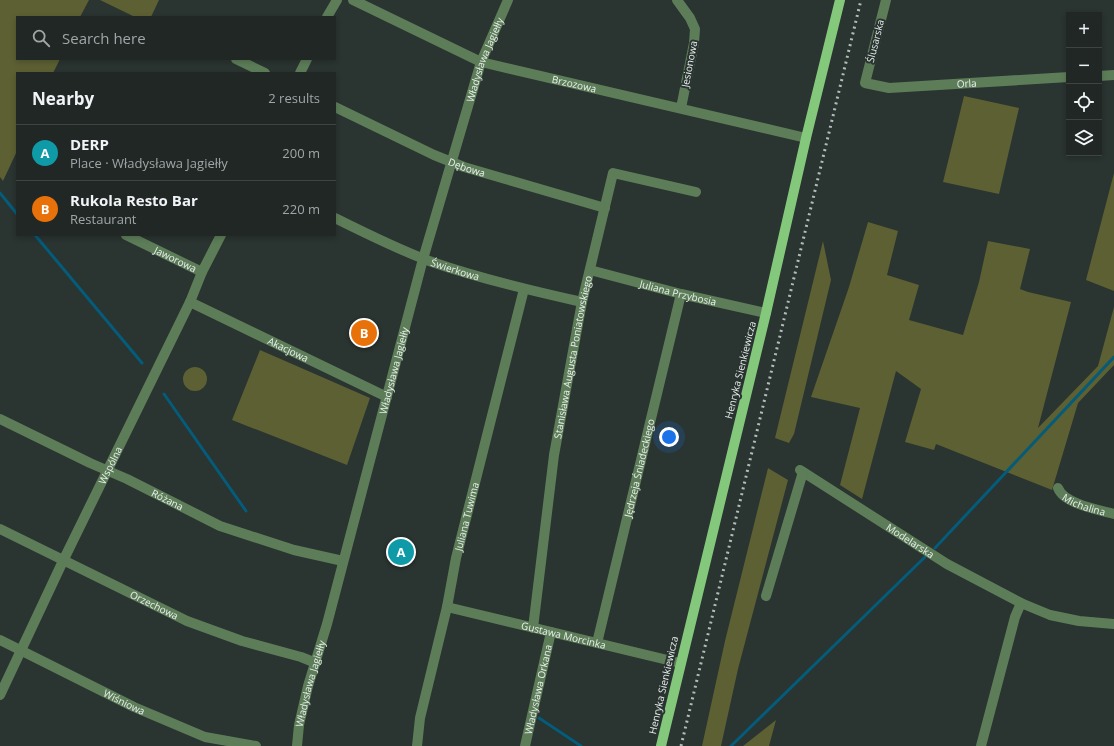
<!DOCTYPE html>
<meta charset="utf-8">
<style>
:root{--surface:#202725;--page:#282f2d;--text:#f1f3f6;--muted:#a2a5a7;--line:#3d4442;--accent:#bca0f2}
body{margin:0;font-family:"Open Sans",sans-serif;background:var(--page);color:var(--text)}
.controls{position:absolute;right:12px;top:12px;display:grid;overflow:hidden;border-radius:0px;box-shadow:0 2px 6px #0003}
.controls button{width:36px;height:36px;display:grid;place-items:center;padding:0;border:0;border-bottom:1px solid var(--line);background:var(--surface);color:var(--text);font:20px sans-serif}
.you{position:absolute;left:669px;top:437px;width:14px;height:14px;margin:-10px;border:3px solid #fff;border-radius:50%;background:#1a73e8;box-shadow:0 0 0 6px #1a73e833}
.badge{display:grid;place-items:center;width:26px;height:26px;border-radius:50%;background:var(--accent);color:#fff;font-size:13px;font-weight:700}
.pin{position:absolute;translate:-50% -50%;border:2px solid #fff;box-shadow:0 1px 4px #0006}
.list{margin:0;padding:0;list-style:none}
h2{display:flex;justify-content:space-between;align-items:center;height:52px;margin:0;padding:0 16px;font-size:17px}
h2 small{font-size:13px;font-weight:400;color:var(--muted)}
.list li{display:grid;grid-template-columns:26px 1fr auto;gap:12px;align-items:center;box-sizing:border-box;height:56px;padding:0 16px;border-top:1px solid var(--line)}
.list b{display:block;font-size:15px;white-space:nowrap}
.list p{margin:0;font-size:13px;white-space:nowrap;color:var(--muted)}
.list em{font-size:13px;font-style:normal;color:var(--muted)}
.icon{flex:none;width:22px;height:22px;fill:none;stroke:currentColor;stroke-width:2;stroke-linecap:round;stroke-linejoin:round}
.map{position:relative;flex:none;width:1114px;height:746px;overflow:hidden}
.search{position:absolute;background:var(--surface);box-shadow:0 2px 6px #0003;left:16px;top:16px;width:320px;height:44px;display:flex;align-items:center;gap:10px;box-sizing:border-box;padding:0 14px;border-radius:0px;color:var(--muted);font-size:15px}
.panel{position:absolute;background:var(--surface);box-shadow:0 2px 6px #0003;left:16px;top:72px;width:320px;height:164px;border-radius:0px}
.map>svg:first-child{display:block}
.green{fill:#5c6032}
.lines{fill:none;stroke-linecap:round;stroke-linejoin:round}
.stream{stroke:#045b7a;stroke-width:3}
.minor{stroke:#5d7d59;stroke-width:10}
.major{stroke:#84c87c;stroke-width:10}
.rail{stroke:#b4bcb9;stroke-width:3;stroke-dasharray:2 4;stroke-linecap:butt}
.labels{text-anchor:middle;stroke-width:4;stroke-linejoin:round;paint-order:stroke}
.street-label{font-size:10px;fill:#e9f0ed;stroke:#2a3431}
</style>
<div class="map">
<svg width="1114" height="746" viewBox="0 0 1114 746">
<rect width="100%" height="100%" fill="#2a3431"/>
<path class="green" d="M0 0H89L80 17H17V59H60L53 73H17V151L3 181 0 177Z
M100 0H159L151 17H135Z
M964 96 1019 108 999 194 943 182Z
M1114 173V291L1086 280Z
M868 222 898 231 887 275 919 285 909 320 963 335 979 282 988 241 1030 249 1020 289 1028 292 1071 302 1038 428 1098 366 1114 307V365L1078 403 1052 490 936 444 934 450 905 442 921 389 896 371 862 499 840 485 860 408 811 397 849 287Z
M823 241 831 280 794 434 789 443 775 438Z
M260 350 370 398 347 465 232 420Z
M183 379a12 12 0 1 1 24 0a12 12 0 1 1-24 0Z
M768 468 788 480 738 669 721 746H702L725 641Z
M776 720 769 746H743Z"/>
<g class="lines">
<path class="stream" d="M0 193 17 214
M35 235 142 363
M164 394 246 511
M935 548 1114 357
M539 718 581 746
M731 746 925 557"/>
<g class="minor">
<path id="s1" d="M353 0 481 62 806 138"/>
<path d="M677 0 690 18 695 29 694 43 681 108"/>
<path id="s2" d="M886 0 865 83 889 88 1069 77"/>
<path d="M327 17 337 0"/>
<path d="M236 59 265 73"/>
<path d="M300 73 307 59"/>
<path d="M1099 76 1114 75"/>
<path id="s3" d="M335 107 434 155 464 167 605 208"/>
<path id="s4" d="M335 218C367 234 399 250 432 262 481 279 532 291 582 302"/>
<path id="s5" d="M126 235 202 272"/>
<path id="s6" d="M590 270 681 294 766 313"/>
<path id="s7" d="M190 302 387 397"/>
<path id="s8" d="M0 419 90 463 127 479 220 526 294 550 343 561"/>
<path id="s9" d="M800 470 947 564 1021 603 1050 615 1079 621 1114 624"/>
<path id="s10" d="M1058 488C1064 504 1099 510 1114 514"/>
<path id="s11" d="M0 529 187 621 242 641 301 657 316 663"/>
<path d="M766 596 803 472"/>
<path id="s12" d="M447 607 680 663"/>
<path id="s13" d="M533 628 554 455 582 302 613 173 696 192"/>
<path id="s14" d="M0 640 134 707 205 737 256 746"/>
<path id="s15" d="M597 643 681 294"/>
<path id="s16" d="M0 695 63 561 190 302 202 272 221 235"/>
<path id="s17" d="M297 746 299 725 308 686 327 624 423 259 481 62 508 0"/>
<path id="s18" d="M417 746 420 718 447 607 456 558 524 289"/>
<path id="s19" d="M525 746 551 632"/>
<path d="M981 746 1015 617 1021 603"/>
</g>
<path class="major" d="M661 746 766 313 806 138 840 0"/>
<path class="rail" d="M681 746 861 0"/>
</g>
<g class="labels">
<g class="street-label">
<text transform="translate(875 41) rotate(-76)" y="4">Ślusarska</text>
<text dy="4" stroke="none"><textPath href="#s17" startOffset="712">Władysława Jagiełły</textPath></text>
<text transform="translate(689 64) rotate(-79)" y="4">Jesionowa</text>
<text dy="4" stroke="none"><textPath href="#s1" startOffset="238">Brzozowa</textPath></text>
<text dy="4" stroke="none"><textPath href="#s2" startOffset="188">Orla</textPath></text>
<text dy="4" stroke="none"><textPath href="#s3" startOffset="145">Dębowa</textPath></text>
<text dy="4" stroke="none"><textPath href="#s5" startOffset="55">Jaworowa</textPath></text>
<text dy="4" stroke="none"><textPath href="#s4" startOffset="131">Świerkowa</textPath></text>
<text dy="4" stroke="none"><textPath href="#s6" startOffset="91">Juliana Przybosia</textPath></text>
<text dy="4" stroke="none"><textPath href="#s7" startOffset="109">Akacjowa</textPath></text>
<text dy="4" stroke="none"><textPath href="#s13" startOffset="274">Stanisława Augusta Poniatowskiego</textPath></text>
<text dy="4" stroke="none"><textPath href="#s17" startOffset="388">Władysława Jagiełły</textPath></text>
<text transform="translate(740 370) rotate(-76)" y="4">Henryka Sienkiewicza</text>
<text dy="4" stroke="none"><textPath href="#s16" startOffset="255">Wspólna</textPath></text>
<text dy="4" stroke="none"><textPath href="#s15" startOffset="180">Jędrzeja Śniadeckiego</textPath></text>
<text dy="4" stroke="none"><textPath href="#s8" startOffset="186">Różana</textPath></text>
<text dy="4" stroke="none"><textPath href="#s10" startOffset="32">Michalina</textPath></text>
<text dy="4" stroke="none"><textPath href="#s18" startOffset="235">Juliana Tuwima</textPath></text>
<text dy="4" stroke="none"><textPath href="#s9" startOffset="131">Modelarska</textPath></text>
<text dy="4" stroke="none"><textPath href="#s11" startOffset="172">Orzechowa</textPath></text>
<text dy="4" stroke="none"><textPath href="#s12" startOffset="120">Gustawa Morcinka</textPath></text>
<text dy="4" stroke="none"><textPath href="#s17" startOffset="64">Władysława Jagiełły</textPath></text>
<text transform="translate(663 685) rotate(-77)" y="4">Henryka Sienkiewicza</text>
<text dy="4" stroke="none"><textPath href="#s19" startOffset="58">Władysława Orkana</textPath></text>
<text dy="4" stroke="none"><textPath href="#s14" startOffset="139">Wiśniowa</textPath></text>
</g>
</g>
</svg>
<div class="controls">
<button>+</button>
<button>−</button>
<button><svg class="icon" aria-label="locate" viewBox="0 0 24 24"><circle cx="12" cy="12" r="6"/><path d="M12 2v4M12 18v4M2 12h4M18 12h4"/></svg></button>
<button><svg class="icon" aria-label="layers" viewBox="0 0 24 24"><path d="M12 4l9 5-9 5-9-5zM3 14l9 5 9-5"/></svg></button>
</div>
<div class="you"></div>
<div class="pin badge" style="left:401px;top:552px;background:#0f9aa8">A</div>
<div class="pin badge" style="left:364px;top:333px;background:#e8710a">B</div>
<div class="search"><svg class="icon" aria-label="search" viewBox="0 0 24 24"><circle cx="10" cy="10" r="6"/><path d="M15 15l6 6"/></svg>Search here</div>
<section class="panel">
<h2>Nearby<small>2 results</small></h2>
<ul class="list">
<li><span class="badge" style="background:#0f9aa8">A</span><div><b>DERP</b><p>Place · Władysława Jagiełły</p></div><em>200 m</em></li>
<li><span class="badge" style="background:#e8710a">B</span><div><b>Rukola Resto Bar</b><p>Restaurant</p></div><em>220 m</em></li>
</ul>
</section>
</div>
